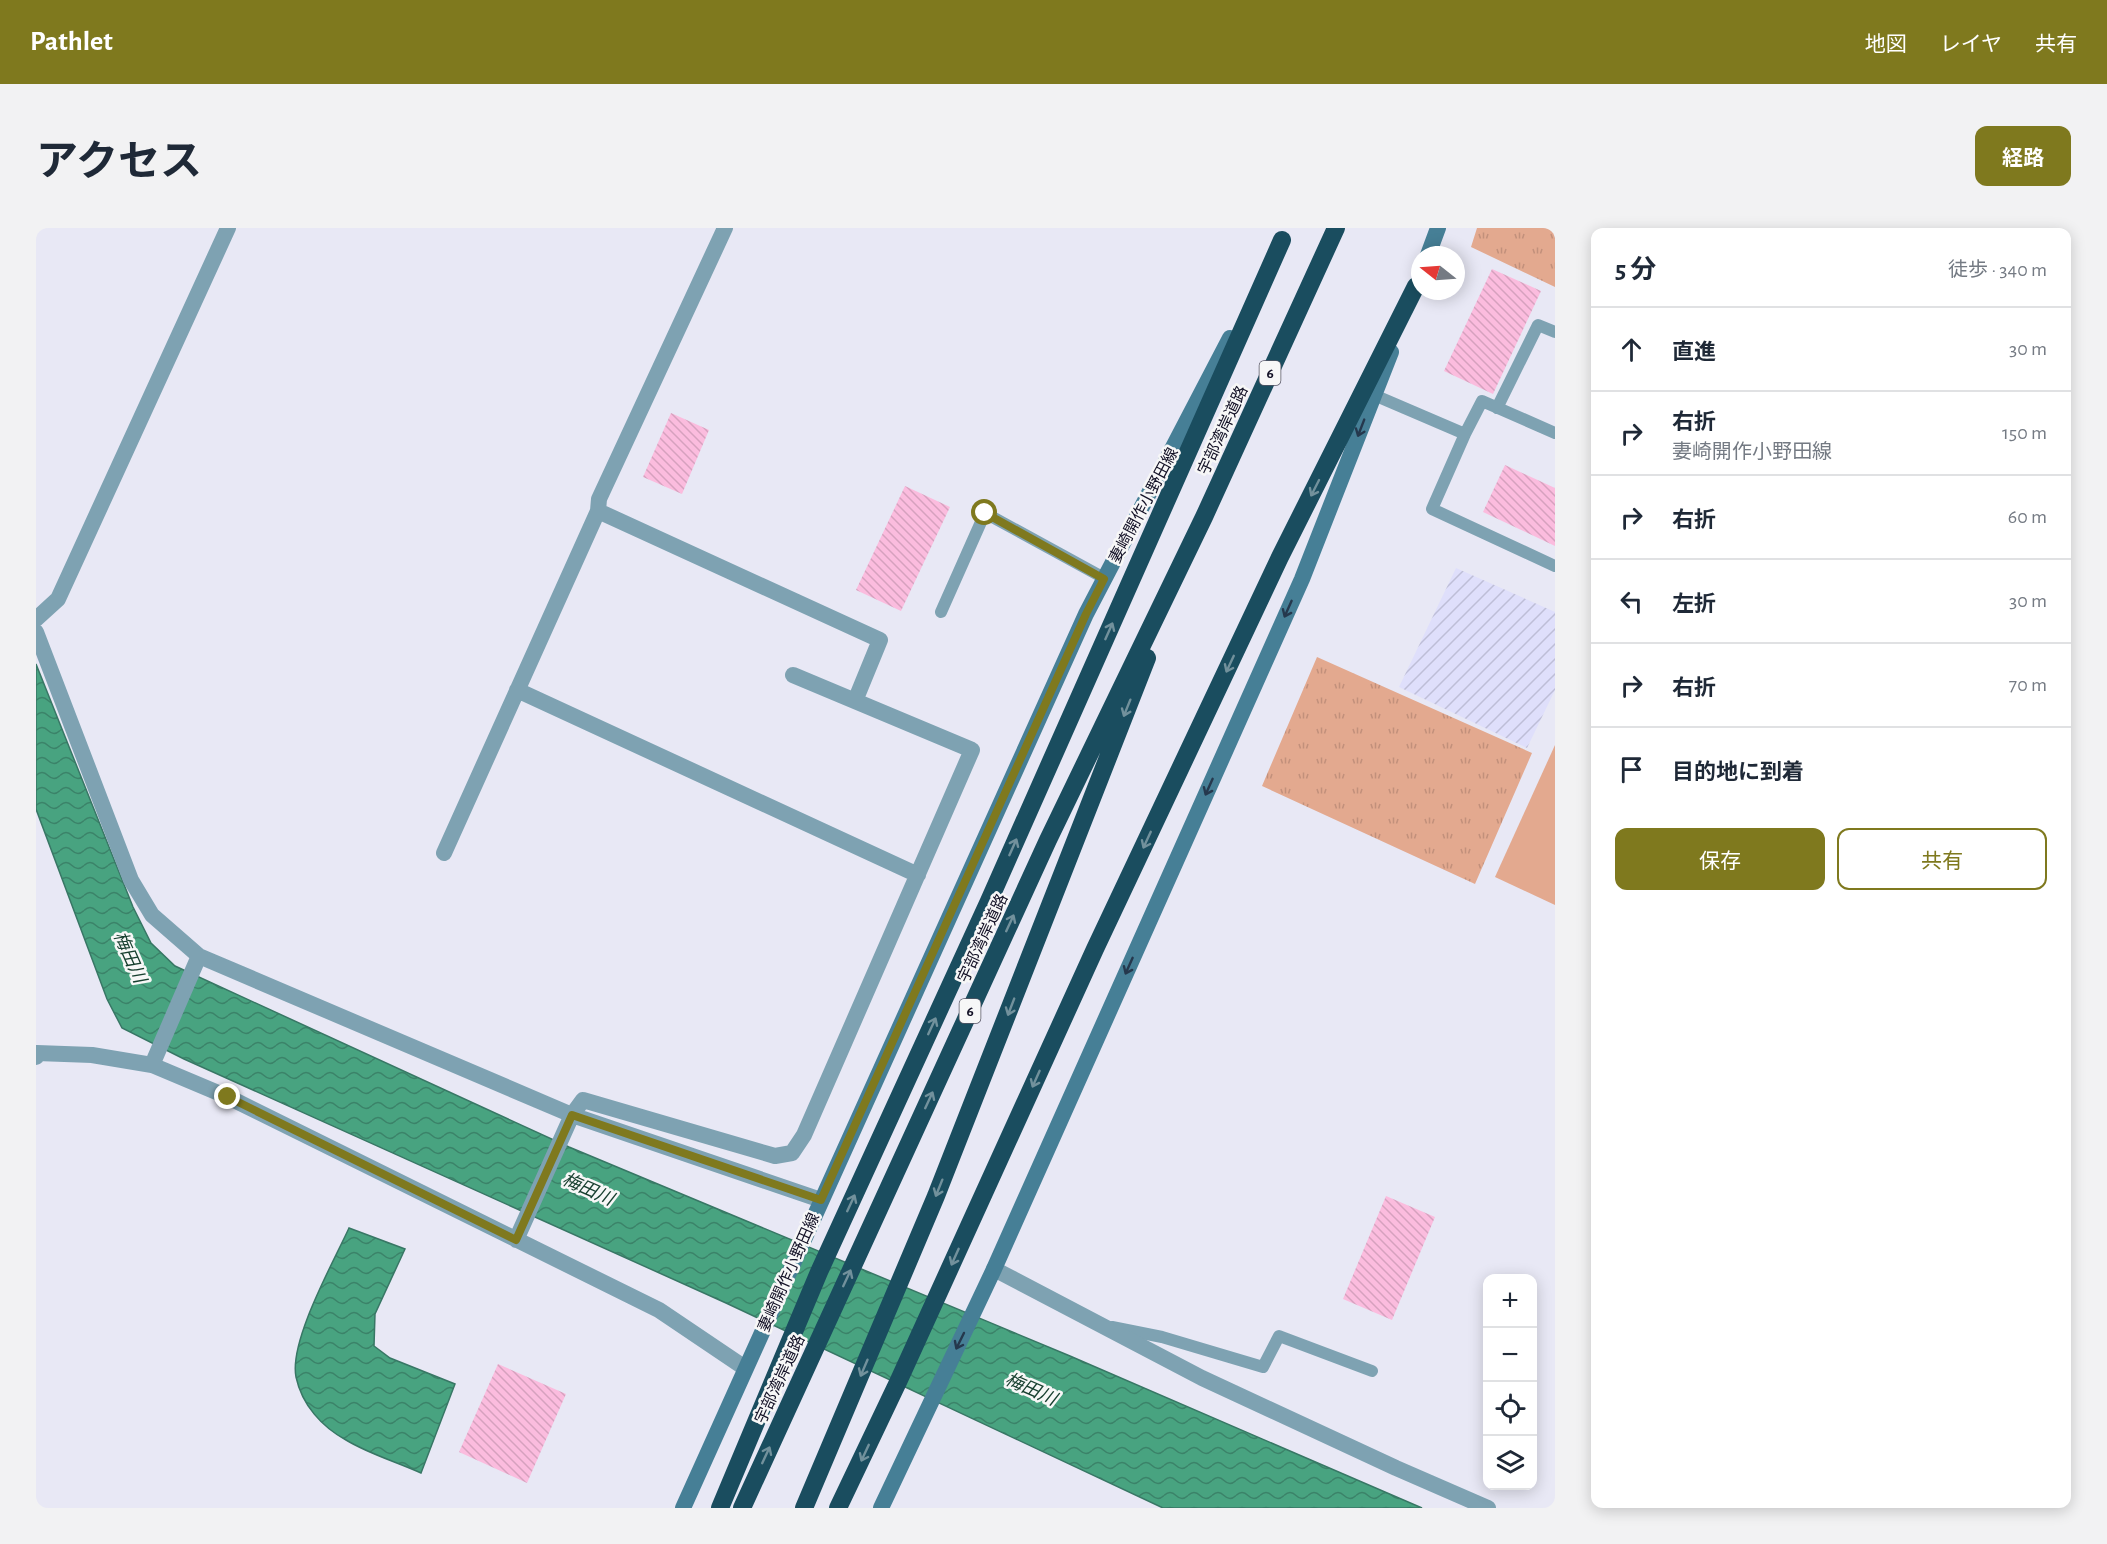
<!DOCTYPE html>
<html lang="ja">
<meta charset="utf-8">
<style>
:root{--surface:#fff;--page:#f2f2f3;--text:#1f2937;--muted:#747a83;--line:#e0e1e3;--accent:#7f791e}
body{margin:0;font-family:"Alegreya Sans","Noto Sans JP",sans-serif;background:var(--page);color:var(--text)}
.controls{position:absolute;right:18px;bottom:18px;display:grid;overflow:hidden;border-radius:12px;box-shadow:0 3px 15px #0003}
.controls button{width:54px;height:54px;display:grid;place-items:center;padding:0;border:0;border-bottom:2px solid var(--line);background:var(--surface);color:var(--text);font:30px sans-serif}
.compass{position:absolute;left:1375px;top:18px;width:54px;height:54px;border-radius:50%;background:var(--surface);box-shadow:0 3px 15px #0003;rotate:287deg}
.stop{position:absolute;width:18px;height:18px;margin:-14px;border:4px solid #7f791e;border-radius:50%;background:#fff}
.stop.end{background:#7f791e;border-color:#fff;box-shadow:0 2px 6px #0008}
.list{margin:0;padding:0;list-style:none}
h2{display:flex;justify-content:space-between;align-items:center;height:78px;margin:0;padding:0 24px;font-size:26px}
h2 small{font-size:20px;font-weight:400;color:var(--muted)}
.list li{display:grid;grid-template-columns:39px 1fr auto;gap:18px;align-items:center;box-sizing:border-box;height:84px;padding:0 24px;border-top:2px solid var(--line)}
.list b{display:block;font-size:22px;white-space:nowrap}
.list p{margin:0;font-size:20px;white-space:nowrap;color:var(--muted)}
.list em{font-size:20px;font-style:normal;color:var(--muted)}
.actions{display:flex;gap:12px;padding:18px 24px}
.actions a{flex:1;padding:14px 0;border:2px solid var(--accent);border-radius:12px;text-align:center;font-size:21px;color:var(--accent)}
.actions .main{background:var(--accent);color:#fff}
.icon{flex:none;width:33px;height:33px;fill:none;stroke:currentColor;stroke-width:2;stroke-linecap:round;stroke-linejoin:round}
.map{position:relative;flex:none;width:1519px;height:1280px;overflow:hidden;border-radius:12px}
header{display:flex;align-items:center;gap:36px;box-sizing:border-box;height:84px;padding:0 30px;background:var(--accent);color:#fff}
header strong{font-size:28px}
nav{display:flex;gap:33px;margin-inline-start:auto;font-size:21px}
.intro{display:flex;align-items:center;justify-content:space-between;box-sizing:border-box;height:144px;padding:0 36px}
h1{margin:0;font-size:42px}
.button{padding:15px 27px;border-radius:12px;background:var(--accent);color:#fff;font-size:21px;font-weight:700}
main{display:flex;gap:36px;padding:0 36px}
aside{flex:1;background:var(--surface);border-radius:12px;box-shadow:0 3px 15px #0003}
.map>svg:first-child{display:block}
.industrial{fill:url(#industrial-furrows)}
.grass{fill:url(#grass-tufts)}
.garden{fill:#e3a98f}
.water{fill:url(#water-waves);stroke:#387765;stroke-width:1.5}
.building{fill:url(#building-back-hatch)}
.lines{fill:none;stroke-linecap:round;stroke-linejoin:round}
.service{stroke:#7ea2b2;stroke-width:12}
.minor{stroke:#7ea2b2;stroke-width:16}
.secondary{stroke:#467f96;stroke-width:16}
.motorway{stroke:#1a4d5f;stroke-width:18}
.oneway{stroke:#25384d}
.oneway2{stroke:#72919c}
.route{stroke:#7f791e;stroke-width:8}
.labels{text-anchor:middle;stroke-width:5;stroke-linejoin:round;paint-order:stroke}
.shield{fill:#f7f7f7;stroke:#575665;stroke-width:1.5}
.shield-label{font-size:15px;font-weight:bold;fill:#131126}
.street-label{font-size:16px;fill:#131126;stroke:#f7f7f7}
.water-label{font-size:18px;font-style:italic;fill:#184030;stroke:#f7f7f7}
</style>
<header>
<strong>Pathlet</strong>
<nav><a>地図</a><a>レイヤ</a><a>共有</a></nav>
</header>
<div class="intro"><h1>アクセス</h1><a class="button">経路</a></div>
<main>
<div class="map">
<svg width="1519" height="1280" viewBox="0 0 1519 1280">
<defs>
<pattern id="industrial-furrows" width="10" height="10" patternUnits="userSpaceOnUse" patternTransform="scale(1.5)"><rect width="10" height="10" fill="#dfdffb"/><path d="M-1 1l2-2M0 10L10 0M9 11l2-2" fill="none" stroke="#bebed7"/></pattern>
<pattern id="grass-tufts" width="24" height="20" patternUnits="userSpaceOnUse" patternTransform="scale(1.5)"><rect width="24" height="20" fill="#e3a98f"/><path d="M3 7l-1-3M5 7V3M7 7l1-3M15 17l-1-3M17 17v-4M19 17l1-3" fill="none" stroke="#c2907b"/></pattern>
<pattern id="water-waves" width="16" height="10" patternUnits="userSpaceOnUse" patternTransform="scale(1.5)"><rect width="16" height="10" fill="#48a380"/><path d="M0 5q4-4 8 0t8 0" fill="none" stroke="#3b8369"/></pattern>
<pattern id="building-back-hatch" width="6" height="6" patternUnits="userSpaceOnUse" patternTransform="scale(1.5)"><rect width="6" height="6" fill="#fbbcde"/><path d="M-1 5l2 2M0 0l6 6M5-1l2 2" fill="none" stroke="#d6a1be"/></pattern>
</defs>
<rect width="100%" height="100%" fill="#e8e8f5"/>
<path class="industrial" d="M1420 340 1519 384V462L1491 520 1363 459Z"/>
<path class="grass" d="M1441 0H1519V59L1435 19Z
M1281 429 1496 525 1439 656 1226 558Z"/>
<path class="garden" d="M1519 517V677L1459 649Z"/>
<path class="water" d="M0 436 97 679 115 715 139 738 533 919 1034 1128 1386 1280H1127L690 1075 148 831 86 800 71 771 0 581Z
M313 1000 369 1021 339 1086 338 1118 354 1130 419 1156 385 1245C361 1234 333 1226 310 1212 286 1199 266 1177 260 1149 253 1113 297 1035 313 1000Z"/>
<path class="building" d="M1456 41 1505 63 1457 166 1408 143Z
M635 185 673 202 646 266 607 249Z
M1469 237 1519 260V318L1447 284Z
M869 258 914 279 865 383 820 362Z
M1350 968 1399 989 1356 1092 1307 1071Z
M462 1136 530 1166 491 1255 423 1224Z"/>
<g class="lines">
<path class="service" d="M1338 167 1429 206 1396 281 1519 338
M1461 180 1502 97 1519 104
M1429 206 1446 173 1519 205
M905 384 949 285 1068 350
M1076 1099 1126 1109 1227 1139 1243 1108 1336 1143"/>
<path class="minor" d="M562 283 844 412 819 473
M0 391 22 371 192 0
M0 404 95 652 116 687 163 728 536 887 785 972
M481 462 882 647
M408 625 562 283 563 271 689 0
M0 829 1 825 56 827 116 837 192 869 623 1082 709 1140
M116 837 163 728
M480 1012 536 887 547 872 739 928 756 925 768 907 936 522 757 447
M958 1041 1166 1150 1360 1240 1452 1280"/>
<path class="secondary" d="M1392 27 1402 0
M647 1280 1050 386 1194 110
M845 1280 958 1041 1266 351 1355 124"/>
<path class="motorway" d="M684 1280 783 1044 953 673 1246 12
M706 1280 1012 612 1168 289 1300 0
M768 1280 900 968 1111 430
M802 1280 863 1152 1059 721 1244 329 1380 58"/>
</g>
<defs><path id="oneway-shaft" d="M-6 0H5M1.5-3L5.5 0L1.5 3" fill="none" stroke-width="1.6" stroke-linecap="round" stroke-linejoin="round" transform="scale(1.5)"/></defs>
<g class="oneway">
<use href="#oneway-shaft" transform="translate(1325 200) rotate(111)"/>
<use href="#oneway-shaft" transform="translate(1252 381) rotate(114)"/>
<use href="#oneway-shaft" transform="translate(1173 559) rotate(114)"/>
<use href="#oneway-shaft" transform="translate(1093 738) rotate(114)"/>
<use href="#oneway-shaft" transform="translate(924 1113) rotate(116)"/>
</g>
<g class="oneway2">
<use href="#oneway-shaft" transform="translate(1279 260) rotate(117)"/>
<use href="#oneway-shaft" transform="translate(1073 403) rotate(-66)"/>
<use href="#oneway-shaft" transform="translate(1194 436) rotate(115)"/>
<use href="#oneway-shaft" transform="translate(1091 480) rotate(112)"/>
<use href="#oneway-shaft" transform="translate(1111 612) rotate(115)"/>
<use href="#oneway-shaft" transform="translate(977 619) rotate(-66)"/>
<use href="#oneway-shaft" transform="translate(974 695) rotate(-65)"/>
<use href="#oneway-shaft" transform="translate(975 779) rotate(111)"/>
<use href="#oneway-shaft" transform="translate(896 798) rotate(-65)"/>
<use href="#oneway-shaft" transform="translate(1000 851) rotate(114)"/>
<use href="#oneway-shaft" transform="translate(893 872) rotate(-65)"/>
<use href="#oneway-shaft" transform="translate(903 960) rotate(112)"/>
<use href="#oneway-shaft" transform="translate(815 975) rotate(-65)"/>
<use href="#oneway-shaft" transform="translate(919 1029) rotate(114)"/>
<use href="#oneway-shaft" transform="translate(811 1050) rotate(-65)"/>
<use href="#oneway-shaft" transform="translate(828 1140) rotate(113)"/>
<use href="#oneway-shaft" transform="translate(829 1225) rotate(115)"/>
<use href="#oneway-shaft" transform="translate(730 1227) rotate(-65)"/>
</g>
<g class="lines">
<path class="route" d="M192 869 480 1012 536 887 785 972 1050 386 1068 351 949 285"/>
</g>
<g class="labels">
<g class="shield">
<rect x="1223.5" y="133" width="21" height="24" rx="4.5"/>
<rect x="923.5" y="771" width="21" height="24" rx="4.5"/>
</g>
<g class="shield-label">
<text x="1234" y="150">6</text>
<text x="934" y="788">6</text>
</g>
<g class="street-label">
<text transform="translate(1186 202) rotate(-65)" y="6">宇部湾岸道路</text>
<text transform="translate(1107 277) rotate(-62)" y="6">妻崎開作小野田線</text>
<text transform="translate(946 710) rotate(-65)" y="6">宇部湾岸道路</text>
<text transform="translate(752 1044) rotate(-66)" y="6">妻崎開作小野田線</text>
<text transform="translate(743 1151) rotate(-65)" y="6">宇部湾岸道路</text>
</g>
<g class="water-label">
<text transform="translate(94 729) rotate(66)" y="6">梅田川</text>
<text transform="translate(552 961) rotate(24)" y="6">梅田川</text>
<text transform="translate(995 1161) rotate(24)" y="6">梅田川</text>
</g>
</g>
</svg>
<div class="controls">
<button>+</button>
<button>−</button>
<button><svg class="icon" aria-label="locate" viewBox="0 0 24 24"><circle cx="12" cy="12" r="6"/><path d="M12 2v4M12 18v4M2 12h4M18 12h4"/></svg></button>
<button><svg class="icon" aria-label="layers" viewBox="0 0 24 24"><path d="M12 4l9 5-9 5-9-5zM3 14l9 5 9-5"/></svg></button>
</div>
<svg class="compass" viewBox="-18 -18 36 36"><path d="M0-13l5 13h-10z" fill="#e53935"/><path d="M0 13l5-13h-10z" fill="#747a83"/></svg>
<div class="stop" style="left:949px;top:285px"></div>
<div class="stop end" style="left:192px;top:869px"></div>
</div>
<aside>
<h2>5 分<small>徒歩 · 340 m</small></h2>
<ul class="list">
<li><svg class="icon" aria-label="ahead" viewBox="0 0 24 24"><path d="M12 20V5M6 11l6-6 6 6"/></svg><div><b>直進</b></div><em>30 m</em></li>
<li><svg class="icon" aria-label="right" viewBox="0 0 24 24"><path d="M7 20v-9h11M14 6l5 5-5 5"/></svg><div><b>右折</b><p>妻崎開作小野田線</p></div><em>150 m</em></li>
<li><svg class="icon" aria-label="right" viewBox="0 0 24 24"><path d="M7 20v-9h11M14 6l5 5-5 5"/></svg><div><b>右折</b></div><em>60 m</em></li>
<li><svg class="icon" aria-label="left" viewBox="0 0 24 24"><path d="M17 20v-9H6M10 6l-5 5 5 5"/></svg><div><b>左折</b></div><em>30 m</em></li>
<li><svg class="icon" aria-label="right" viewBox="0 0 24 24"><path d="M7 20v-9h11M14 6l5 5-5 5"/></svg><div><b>右折</b></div><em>70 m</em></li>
<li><svg class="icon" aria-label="arrive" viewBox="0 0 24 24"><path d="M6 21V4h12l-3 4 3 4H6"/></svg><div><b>目的地に到着</b></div></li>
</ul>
<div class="actions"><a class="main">保存</a><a>共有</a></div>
</aside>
</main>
